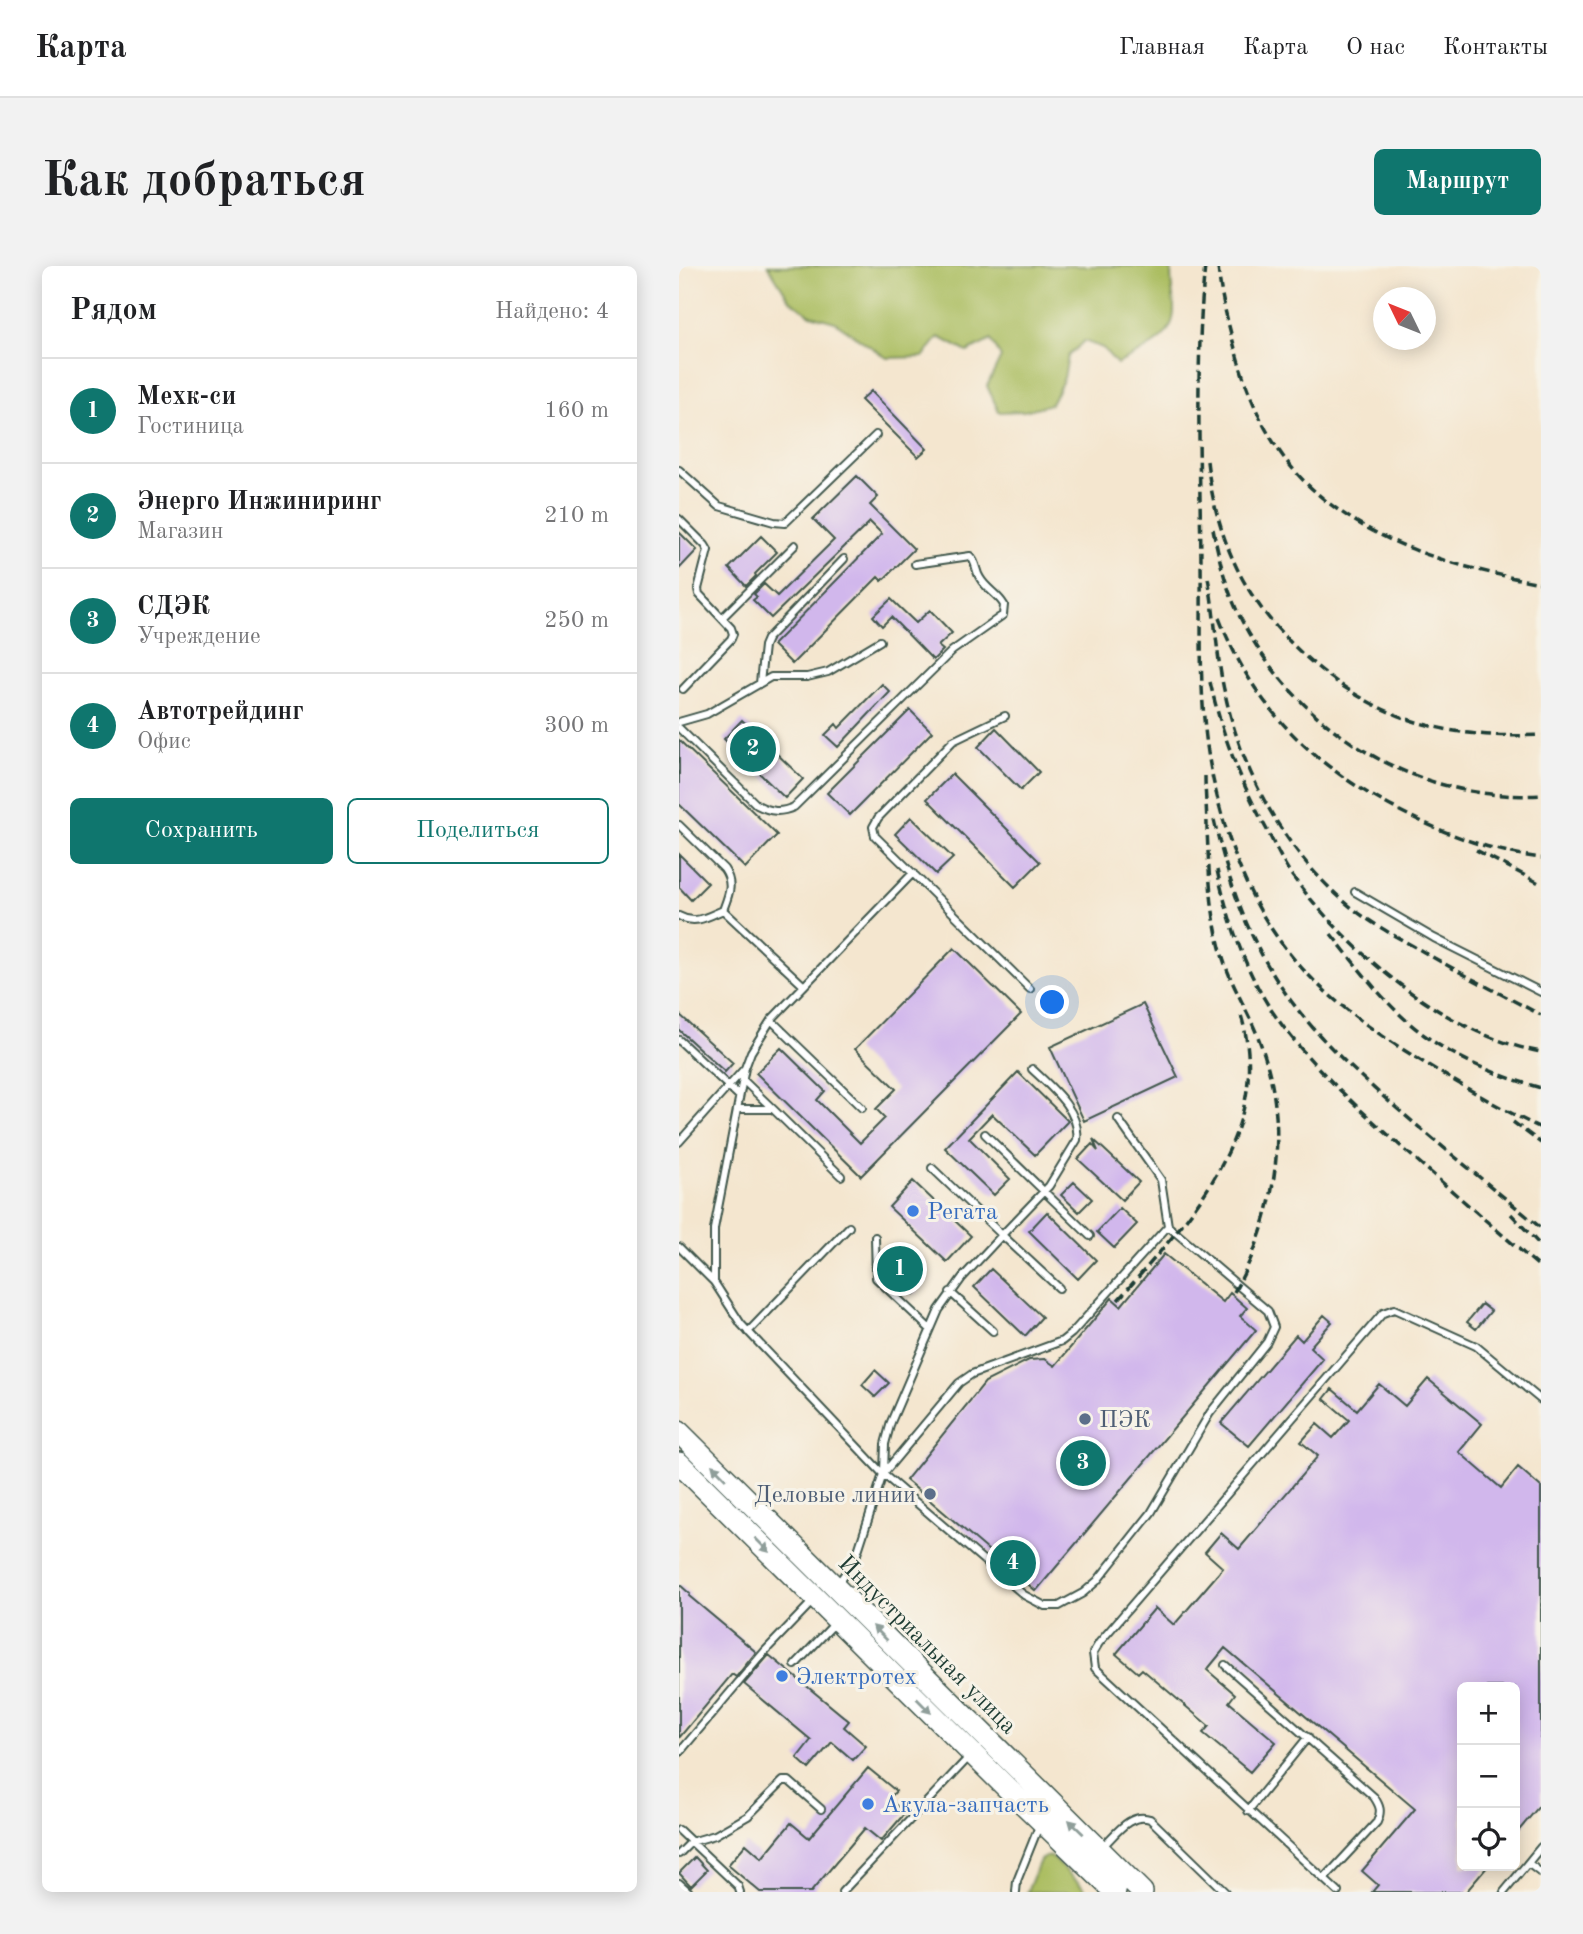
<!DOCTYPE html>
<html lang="ru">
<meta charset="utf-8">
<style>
:root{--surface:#fff;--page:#f2f2f2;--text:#202124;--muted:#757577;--line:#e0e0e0;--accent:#0f766e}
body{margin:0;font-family:"Old Standard TT",serif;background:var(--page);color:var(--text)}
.controls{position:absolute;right:21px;bottom:21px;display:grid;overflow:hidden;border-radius:10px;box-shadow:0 4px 18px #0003}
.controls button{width:63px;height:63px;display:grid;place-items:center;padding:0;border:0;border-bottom:2px solid var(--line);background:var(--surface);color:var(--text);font:35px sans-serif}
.compass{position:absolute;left:694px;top:21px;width:63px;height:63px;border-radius:50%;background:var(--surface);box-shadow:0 4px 18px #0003;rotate:313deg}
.you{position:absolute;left:374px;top:737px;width:24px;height:24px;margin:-18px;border:5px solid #fff;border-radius:50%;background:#1a73e8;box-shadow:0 0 0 10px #1a73e833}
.badge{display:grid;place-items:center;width:46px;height:46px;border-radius:50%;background:var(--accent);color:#fff;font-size:23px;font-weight:700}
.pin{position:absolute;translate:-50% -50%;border:4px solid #fff;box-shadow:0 2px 7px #0006}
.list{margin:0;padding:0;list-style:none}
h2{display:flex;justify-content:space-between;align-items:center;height:91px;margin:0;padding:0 28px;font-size:30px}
h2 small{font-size:23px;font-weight:400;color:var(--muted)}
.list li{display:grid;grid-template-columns:46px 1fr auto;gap:21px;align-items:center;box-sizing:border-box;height:105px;padding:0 28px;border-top:2px solid var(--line)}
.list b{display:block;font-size:26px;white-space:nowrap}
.list p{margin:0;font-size:23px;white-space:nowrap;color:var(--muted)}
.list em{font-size:23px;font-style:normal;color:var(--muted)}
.actions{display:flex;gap:14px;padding:21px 28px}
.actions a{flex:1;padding:16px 0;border:2px solid var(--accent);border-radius:10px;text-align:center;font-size:24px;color:var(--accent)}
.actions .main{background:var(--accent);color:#fff}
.icon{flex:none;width:38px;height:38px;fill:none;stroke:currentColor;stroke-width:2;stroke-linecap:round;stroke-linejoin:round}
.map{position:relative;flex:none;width:862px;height:1626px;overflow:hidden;border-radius:10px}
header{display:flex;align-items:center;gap:42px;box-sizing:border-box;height:98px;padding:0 35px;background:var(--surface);border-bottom:2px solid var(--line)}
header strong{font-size:33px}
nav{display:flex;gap:38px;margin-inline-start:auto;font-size:24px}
.intro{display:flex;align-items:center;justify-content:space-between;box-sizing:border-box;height:168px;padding:0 42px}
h1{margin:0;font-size:49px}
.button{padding:18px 32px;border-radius:10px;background:var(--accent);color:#fff;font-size:24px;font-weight:700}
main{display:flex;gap:42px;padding:0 42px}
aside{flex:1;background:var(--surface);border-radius:10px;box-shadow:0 4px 18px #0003}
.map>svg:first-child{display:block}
.green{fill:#acbe62;stroke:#667e4b;stroke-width:2}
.building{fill:#d1b7ec}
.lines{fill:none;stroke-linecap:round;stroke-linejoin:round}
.lane-casing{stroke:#3f564b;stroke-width:10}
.primary-casing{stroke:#3f564b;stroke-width:24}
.lane{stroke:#fff;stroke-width:6}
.primary{stroke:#fff;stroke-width:21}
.rail{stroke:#1f3d34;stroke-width:3.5;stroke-dasharray:10 5;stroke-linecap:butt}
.oneway{fill:#8f9e9a}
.shop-dot{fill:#3f7fe0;stroke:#f7f3e8;stroke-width:2.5}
.service-dot{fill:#5c6f8a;stroke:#f7f3e8;stroke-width:2.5}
.labels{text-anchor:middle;stroke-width:6;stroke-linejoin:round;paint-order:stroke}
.shop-label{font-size:24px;fill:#366cbe;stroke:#f7f3e8;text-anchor:start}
.service-label{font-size:24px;fill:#4e5e75;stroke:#f7f3e8;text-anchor:start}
.street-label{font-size:24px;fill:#1f3d34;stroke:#f7f3e8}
</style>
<header>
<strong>Карта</strong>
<nav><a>Главная</a><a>Карта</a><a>О нас</a><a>Контакты</a></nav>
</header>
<div class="intro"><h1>Как добраться</h1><a class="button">Маршрут</a></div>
<main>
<aside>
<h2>Рядом<small>Найдено: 4</small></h2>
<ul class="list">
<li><span class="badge">1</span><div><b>Мехк-си</b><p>Гостиница</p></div><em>160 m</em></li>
<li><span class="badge">2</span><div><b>Энерго Инжиниринг</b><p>Магазин</p></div><em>210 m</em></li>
<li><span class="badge">3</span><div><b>СДЭК</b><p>Учреждение</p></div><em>250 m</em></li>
<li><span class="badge">4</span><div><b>Автотрейдинг</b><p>Офис</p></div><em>300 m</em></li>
</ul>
<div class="actions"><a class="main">Сохранить</a><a>Поделиться</a></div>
</aside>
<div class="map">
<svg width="862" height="1626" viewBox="0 0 862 1626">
<rect width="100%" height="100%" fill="#f7f3e8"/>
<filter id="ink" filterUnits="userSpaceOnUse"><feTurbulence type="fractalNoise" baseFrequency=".0143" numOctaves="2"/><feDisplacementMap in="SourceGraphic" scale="14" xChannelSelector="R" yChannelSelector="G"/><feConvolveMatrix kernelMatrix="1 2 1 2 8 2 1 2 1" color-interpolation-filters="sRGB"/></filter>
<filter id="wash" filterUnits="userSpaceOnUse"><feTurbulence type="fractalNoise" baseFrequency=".00686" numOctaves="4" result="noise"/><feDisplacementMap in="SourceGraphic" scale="28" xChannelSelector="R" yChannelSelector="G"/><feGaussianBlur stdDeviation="1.57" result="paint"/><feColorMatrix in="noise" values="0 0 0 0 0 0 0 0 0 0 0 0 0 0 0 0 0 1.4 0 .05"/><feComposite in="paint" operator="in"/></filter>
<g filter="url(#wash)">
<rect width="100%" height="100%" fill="#f4e6cf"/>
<path class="green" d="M89 0H493C490 16 495 29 495 44 495 75 461 85 438 98L424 82 405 75 389 90 385 112 372 138 345 145 320 146 308 120 322 91 312 74 288 86 260 71 244 91 208 92 156 56 132 49 111 34Z
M368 1590 374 1592 409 1626H348L361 1594Z"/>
<g id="blocks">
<path class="building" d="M192 125 248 183 239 191 182 134Z
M178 210 199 231 191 239 235 283 203 315 199 311 113 398 94 379 203 268 191 256 92 352 74 334 78 331 75 328 85 318 98 330 155 274 134 253Z
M0 266 18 284 0 303Z
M82 270 98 286 76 308 77 310 67 320 50 302Z
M212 333 237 357 251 344 273 367 259 380 264 384 254 394 212 351 203 360 194 350Z
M203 418 211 426 159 481 146 469 157 458 160 462Z
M231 444 253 466 171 549 148 527Z
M63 454 124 513 106 532 45 473Z
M317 462 360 506 342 524 299 481Z
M0 474 98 569 66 602 0 538Z
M273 508 361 596 336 621 248 533Z
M232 551 274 592 257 608 216 568Z
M0 588 29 617 12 634 0 621Z
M275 682 342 748 182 910 77 807 102 782 146 825 138 834 181 877 206 852 197 843 217 823 176 783Z
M464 738 499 811 405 855 371 781Z
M0 748 54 797 46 806 0 764Z
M339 806 389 855 356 889 313 848 290 872 331 913 315 929 266 882Z
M414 873 460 916 443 934 399 893 413 878 419 885Z
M234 915 292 970 268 996 210 941Z
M395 916 413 933 400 946 382 929Z
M441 942 458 958 435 982 418 966Z
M368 946 417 994 399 1013 350 965Z
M218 988 247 1015 235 1028 206 1001Z
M485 988 544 1036 551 1027 568 1042 561 1050 577 1064 357 1325 227 1214 306 1116 350 1094 366 1093 376 1100 433 1032 442 1040Z
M312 1003 363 1051 346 1070 295 1021Z
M803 1038 812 1045 797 1063 788 1056Z
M645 1049 653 1056 631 1081 644 1093 570 1180 542 1157 617 1069 623 1075Z
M196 1104 210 1117 196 1131 183 1119Z
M749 1113 803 1158 780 1186 822 1222 839 1201 862 1221V1538L836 1569V1421H783V1600H809L787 1626H693L699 1619 683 1605 736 1543 546 1382 528 1404 556 1428 550 1436 597 1476 571 1506 524 1467 530 1460 463 1403 459 1407 437 1388 476 1342 495 1359 544 1302 526 1286 542 1267 560 1283 639 1190 622 1176 638 1158 654 1172 670 1154 645 1133 653 1123 678 1144 700 1118 726 1140Z
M0 1318 11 1328 10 1330 77 1386 57 1411 53 1408 0 1472Z
M90 1389 170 1455 165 1461 187 1480 174 1494 153 1476 130 1503 118 1492 132 1474 65 1418Z
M189 1502 217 1525 210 1533 226 1547 202 1575 186 1562 132 1626H81L49 1599 67 1578 83 1592 112 1557 130 1572Z
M16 1591 28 1604 12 1620 0 1607Z"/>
</g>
</g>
<g filter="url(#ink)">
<use href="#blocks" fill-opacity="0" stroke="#3f564b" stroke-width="2"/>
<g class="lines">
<defs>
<path id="lane" d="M0 204 40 240 95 256 106 257 197 169
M0 253 26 279 29 284 19 323 20 328 52 362 54 368 52 373 4 423
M43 352 116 279
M81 417 85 380 88 373 165 293
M326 450 274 475 199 552 194 561 196 570 351 723
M0 456 28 448 92 411H128L149 406 201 375
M0 462 78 539C92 546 101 547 115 541L273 385 324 349 325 339C319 328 307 323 301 312 296 305 298 297 291 290L236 298
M0 559 45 603C55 618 50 628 44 644 28 651 16 659 0 650
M676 626 755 672 862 726
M44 644 125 720
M92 754 183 842
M0 774 60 830
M353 803C372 821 402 845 398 874L370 920 323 969 380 1022
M64 814 94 843
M58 843H94L162 910
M306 868 411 970
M0 876 66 802
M196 971 197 1012 251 1063
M0 981 35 1016
M271 1026 314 1065
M69 1066 170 961
M205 1206 206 1178 212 1156 260 1044 283 1012 323 969 253 902
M204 1208 345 1329 366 1340H380L404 1327 418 1315 472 1247 531 1147 588 1076 595 1061 589 1045 489 960 482 914 439 853
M204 1208 280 1117 293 1108 383 1075 393 1067 489 960
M159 1317 176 1294 204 1208 62 1058 35 1016V963L66 802 72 786 92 754 234 607
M116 1399 156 1357
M546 1399 695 1531C701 1540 703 1545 698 1556L645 1613
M0 1487 86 1385 135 1334
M569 1545 629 1471
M0 1564 59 1620 61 1626
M424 1580C437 1568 451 1546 471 1553L546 1626
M0 1588 12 1576 36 1569 69 1550 104 1515H110L142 1543
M849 1597 862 1607
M0 1617 10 1626
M163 1626 291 1490
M337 1626 338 1615 360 1560
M659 1626 416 1402 414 1387 420 1377 704 1047 715 1043 797 1080 862 1134
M825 1626 862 1581"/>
<path id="primary" d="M0 1166 463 1626
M0 1197 326 1520 436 1626"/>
</defs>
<use href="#lane" class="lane-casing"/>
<use href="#primary" class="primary-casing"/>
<use href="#lane" class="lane"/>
<use href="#primary" class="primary"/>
<path class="rail" d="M526 0C516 98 521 197 522 296 523 370 518 449 536 522 548 573 566 625 596 668 639 732 708 775 774 814 803 831 832 848 862 862
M539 0C541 26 548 53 555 79 564 113 576 147 595 177 651 267 764 300 862 317
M528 195C532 230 541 266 556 298 587 367 667 437 741 457 781 469 821 471 862 469
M534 263C540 293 547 322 560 349 615 461 737 538 862 529
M529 312C537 352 537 393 547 432 565 512 609 590 673 642 692 657 714 669 736 681 777 705 820 727 862 749
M540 352C577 447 641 506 731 550 772 570 816 586 862 592
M531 416C543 469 562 517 588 564 596 580 604 597 614 611 672 687 765 768 862 786
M526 510C526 527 528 545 528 563 530 605 531 647 543 689 551 716 566 740 577 766 613 852 600 947 555 1026
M535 554C547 605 562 653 588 698 624 762 680 810 735 857 777 892 820 927 862 962
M797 584 862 618
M538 604C548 650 565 702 591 742 628 797 677 840 726 884 771 923 816 963 862 1002
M652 668C681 704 710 744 748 771 781 795 823 811 862 822
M834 856 862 877
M832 948 862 980
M439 1034C508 955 596 865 562 749"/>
</g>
<defs><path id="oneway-solid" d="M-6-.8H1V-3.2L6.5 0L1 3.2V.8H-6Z" transform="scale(1.75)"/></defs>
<g class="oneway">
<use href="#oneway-solid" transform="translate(40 1206) rotate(-135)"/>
<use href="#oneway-solid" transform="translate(83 1279) rotate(45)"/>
<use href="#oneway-solid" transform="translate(201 1367) rotate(-135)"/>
<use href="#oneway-solid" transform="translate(245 1440) rotate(45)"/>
<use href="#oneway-solid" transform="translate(397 1561) rotate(-136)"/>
</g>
</g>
<g class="shop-dot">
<circle cx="234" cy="945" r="7"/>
<circle cx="103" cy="1410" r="7"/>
<circle cx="189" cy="1538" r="7"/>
</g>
<g class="service-dot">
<circle cx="406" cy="1153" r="7"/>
<circle cx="251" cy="1228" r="7"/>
</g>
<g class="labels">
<g class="shop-label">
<text x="248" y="953">Регата</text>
<text x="117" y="1418">Электротех</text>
<text x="203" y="1546">Акула-запчасть</text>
</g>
<g class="service-label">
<text x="420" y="1161">ПЭК</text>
<text x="237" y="1236" text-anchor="end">Деловые линии</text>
</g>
<g class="street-label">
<text transform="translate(249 1378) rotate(45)" y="8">Индустриальная улица</text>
</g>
</g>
</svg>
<div class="controls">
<button>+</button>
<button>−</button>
<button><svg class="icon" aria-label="locate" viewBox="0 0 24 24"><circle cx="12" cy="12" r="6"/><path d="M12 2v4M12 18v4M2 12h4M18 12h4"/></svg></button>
</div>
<svg class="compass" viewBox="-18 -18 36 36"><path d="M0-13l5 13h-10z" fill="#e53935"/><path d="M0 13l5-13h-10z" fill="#757577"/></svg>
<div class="you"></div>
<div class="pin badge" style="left:221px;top:1003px">1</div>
<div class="pin badge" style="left:74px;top:483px">2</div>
<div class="pin badge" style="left:404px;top:1197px">3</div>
<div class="pin badge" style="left:334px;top:1297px">4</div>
</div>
</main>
